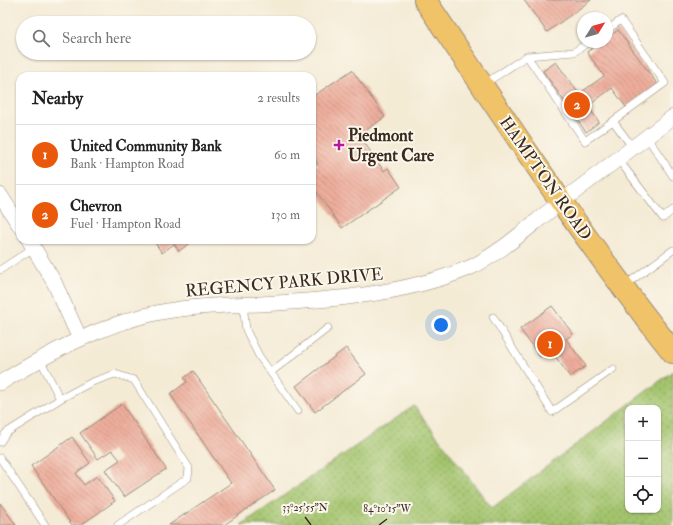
<!DOCTYPE html>
<meta charset="utf-8">
<style>
:root{--surface:#fff;--page:#f6f6f6;--text:#222;--muted:#767676;--line:#e0e0e0;--accent:#ea580c}
body{margin:0;font-family:"IM FELL Double Pica",serif;background:var(--page);color:var(--text)}
.controls{position:absolute;right:12px;bottom:12px;display:grid;overflow:hidden;border-radius:8px;box-shadow:0 1px 3px #0004}
.controls button{width:36px;height:36px;display:grid;place-items:center;padding:0;border:0;border-bottom:1px solid var(--line);background:var(--surface);color:var(--text);font:20px sans-serif}
.compass{position:absolute;left:577px;top:12px;width:36px;height:36px;border-radius:50%;background:var(--surface);box-shadow:0 1px 3px #0004;rotate:53deg}
.you{position:absolute;left:441px;top:325px;width:14px;height:14px;margin:-10px;border:3px solid #fff;border-radius:50%;background:#1a73e8;box-shadow:0 0 0 6px #1a73e833}
.badge{display:grid;place-items:center;width:26px;height:26px;border-radius:50%;background:var(--accent);color:#fff;font-size:13px;font-weight:700}
.pin{position:absolute;translate:-50% -50%;border:2px solid #fff;box-shadow:0 1px 4px #0006}
.list{margin:0;padding:0;list-style:none}
h2{display:flex;justify-content:space-between;align-items:center;height:52px;margin:0;padding:0 16px;font-size:17px}
h2 small{font-size:13px;font-weight:400;color:var(--muted)}
.list li{display:grid;grid-template-columns:26px 1fr auto;gap:12px;align-items:center;box-sizing:border-box;height:60px;padding:0 16px;border-top:1px solid var(--line)}
.list b{display:block;font-size:15px;white-space:nowrap}
.list p{margin:0;font-size:13px;white-space:nowrap;color:var(--muted)}
.list em{font-size:13px;font-style:normal;color:var(--muted)}
.icon{flex:none;width:22px;height:22px;fill:none;stroke:currentColor;stroke-width:2;stroke-linecap:round;stroke-linejoin:round}
.map{position:relative;flex:none;width:673px;height:525px;overflow:hidden}
.search{position:absolute;background:var(--surface);box-shadow:0 1px 3px #0004;left:16px;top:16px;width:300px;height:44px;display:flex;align-items:center;gap:10px;box-sizing:border-box;padding:0 14px;border-radius:22px;color:var(--muted);font-size:15px}
.panel{position:absolute;background:var(--surface);box-shadow:0 1px 3px #0004;left:16px;top:72px;width:300px;height:172px;border-radius:12px}
.map>svg:first-child{display:block}
.park{fill:url(#park-dots);stroke:#6f7746;fill-rule:evenodd}
.building{fill:url(#building-back-hatch)}
.lines{fill:none;stroke-linecap:round;stroke-linejoin:round}
.lane-casing{stroke:#988a7a;stroke-width:8}
.street-casing{stroke:#988a7a;stroke-width:16}
.primary-casing{stroke:#988a7a;stroke-width:24}
.lane{stroke:#fff;stroke-width:7}
.street{stroke:#fff;stroke-width:15}
.primary{stroke:#f1c369;stroke-width:22}
.ticks{fill:none;stroke:#3b2a1e;stroke-width:1.5}
.poi-dot{fill:#b5179e;stroke:#fbf7ec;stroke-width:1.5}
.labels{text-anchor:middle;stroke-width:4;stroke-linejoin:round;paint-order:stroke}
.poi-label{font-size:17px;font-weight:bold;fill:#3b2a1e;stroke:#fbf7ec;text-anchor:start}
.street-label{font-size:17px;fill:#3b2a1e;stroke:#fbf7ec}
.ticks-label{font-size:10px;text-anchor:middle;fill:#3b2a1e;stroke:#fbf7ec;stroke-width:4;stroke-linejoin:round;paint-order:stroke}
</style>
<div class="map">
<svg width="673" height="525" viewBox="0 0 673 525">
<defs>
<pattern id="park-dots" width="8" height="8" patternUnits="userSpaceOnUse"><rect width="8" height="8" fill="#a3c46d"/><path d="M2 2h.1M6 6h.1" fill="none" stroke="#869f59" stroke-width="1.8" stroke-linecap="round"/></pattern>
<pattern id="building-back-hatch" width="6" height="6" patternUnits="userSpaceOnUse"><rect width="6" height="6" fill="#eead9c"/><path d="M-1 5l2 2M0 0l6 6M5-1l2 2" fill="none" stroke="#c28d7f"/></pattern>
</defs>
<rect width="100%" height="100%" fill="#fbf7ec"/>
<filter id="ink" filterUnits="userSpaceOnUse"><feTurbulence type="fractalNoise" baseFrequency=".025" numOctaves="2"/><feDisplacementMap in="SourceGraphic" scale="8" xChannelSelector="R" yChannelSelector="G"/><feConvolveMatrix kernelMatrix="1 2 1 2 8 2 1 2 1" color-interpolation-filters="sRGB"/></filter>
<filter id="wash" filterUnits="userSpaceOnUse"><feTurbulence type="fractalNoise" baseFrequency=".012" numOctaves="4" result="noise"/><feDisplacementMap in="SourceGraphic" scale="16" xChannelSelector="R" yChannelSelector="G"/><feGaussianBlur stdDeviation="0.9" result="paint"/><feColorMatrix in="noise" values="0 0 0 0 0 0 0 0 0 0 0 0 0 0 0 0 0 1.4 0 .05"/><feComposite in="paint" operator="in"/></filter>
<g filter="url(#wash)">
<rect width="100%" height="100%" fill="#f4ebd5"/>
<path class="park" d="M673 371V525H241L414 406 492 508ZM628 408H658V510H628Z"/>
<g id="blocks">
<path class="building" d="M524 0H591L547 32Z
M618 30 658 85 626 107 612 88 588 106 599 122 586 132 543 71 556 62 579 94 604 76 587 52 601 42H607V38Z
M352 70 385 117 359 135 384 171 388 168 401 187 342 228 312 185V168L318 164 312 155V97Z
M153 240H194L179 251 174 244 162 253Z
M552 306 573 334 566 339 586 366 570 377 551 350 540 357 520 329Z
M346 348 366 374 315 412 296 386Z
M193 371 275 490 224 525H169L231 483 170 394 187 382 184 378Z
M122 404 166 469 124 497 105 470 120 460 112 450 98 459 80 433Z
M72 437 90 463 76 473 84 485 97 476 115 501 81 525H72L31 466Z
M0 503 16 525H0Z"/>
</g>
</g>
<g filter="url(#ink)">
<use href="#blocks" fill-opacity="0" stroke="#988a7a" stroke-width="1"/>
<g class="lines">
<defs>
<path id="lane" d="M607 30 621 20 665 83 613 121
M527 56 574 52 589 42
M484 84 527 56 585 141 613 121 633 148
M647 137 673 176
M618 159 663 218 673 210
M0 270 33 248
M624 286 673 250
M243 304 246 330 259 356 298 411
M493 317 552 412 613 369
M40 359 60 399
M271 372 328 328
M0 442 6 433 60 399 92 382 115 374 134 380 189 468 188 478 118 525
M0 458 45 525"/>
<path id="street" d="M0 195 20 226
M29 240 54 282 80 339
M0 383C49 353 100 325 156 313 190 306 226 305 260 304 331 300 403 295 469 268 496 256 524 231 548 212 590 180 631 149 673 117"/>
<path id="primary" d="M425 0C505 119 583 240 673 352"/>
</defs>
<use href="#lane" class="lane-casing"/>
<use href="#street" class="street-casing"/>
<use href="#primary" class="primary-casing"/>
<use href="#lane" class="lane"/>
<use href="#street" class="street"/>
<use href="#primary" class="primary"/>
</g>
</g>
<path class="ticks" d="M305 517 311 525M379 525 387 519"/>
<path class="poi-dot" d="M337 139h4v4h4v4h-4v4h-4v-4h-4v-4h4z"/>
<g class="labels">
<g class="poi-label">
<text x="348" y="141">Piedmont<tspan x="348" dy="20">Urgent Care</tspan></text>
</g>
<g class="street-label">
<text transform="translate(546 178) rotate(55)" y="6">HAMPTON ROAD</text>
<text transform="translate(284 282) rotate(-5)" y="6">REGENCY PARK DRIVE</text>
</g>
</g>
<g class="ticks-label">
<text x="305" y="511">33°25'55"N</text>
<text x="387" y="512">84°10'15"W</text>
</g>
</svg>
<div class="controls">
<button>+</button>
<button>−</button>
<button><svg class="icon" aria-label="locate" viewBox="0 0 24 24"><circle cx="12" cy="12" r="6"/><path d="M12 2v4M12 18v4M2 12h4M18 12h4"/></svg></button>
</div>
<svg class="compass" viewBox="-18 -18 36 36"><path d="M0-13l5 13h-10z" fill="#e53935"/><path d="M0 13l5-13h-10z" fill="#767676"/></svg>
<div class="you"></div>
<div class="pin badge" style="left:550px;top:344px">1</div>
<div class="pin badge" style="left:577px;top:105px">2</div>
<div class="search"><svg class="icon" aria-label="search" viewBox="0 0 24 24"><circle cx="10" cy="10" r="6"/><path d="M15 15l6 6"/></svg>Search here</div>
<section class="panel">
<h2>Nearby<small>2 results</small></h2>
<ul class="list">
<li><span class="badge">1</span><div><b>United Community Bank</b><p>Bank · Hampton Road</p></div><em>60 m</em></li>
<li><span class="badge">2</span><div><b>Chevron</b><p>Fuel · Hampton Road</p></div><em>130 m</em></li>
</ul>
</section>
</div>
